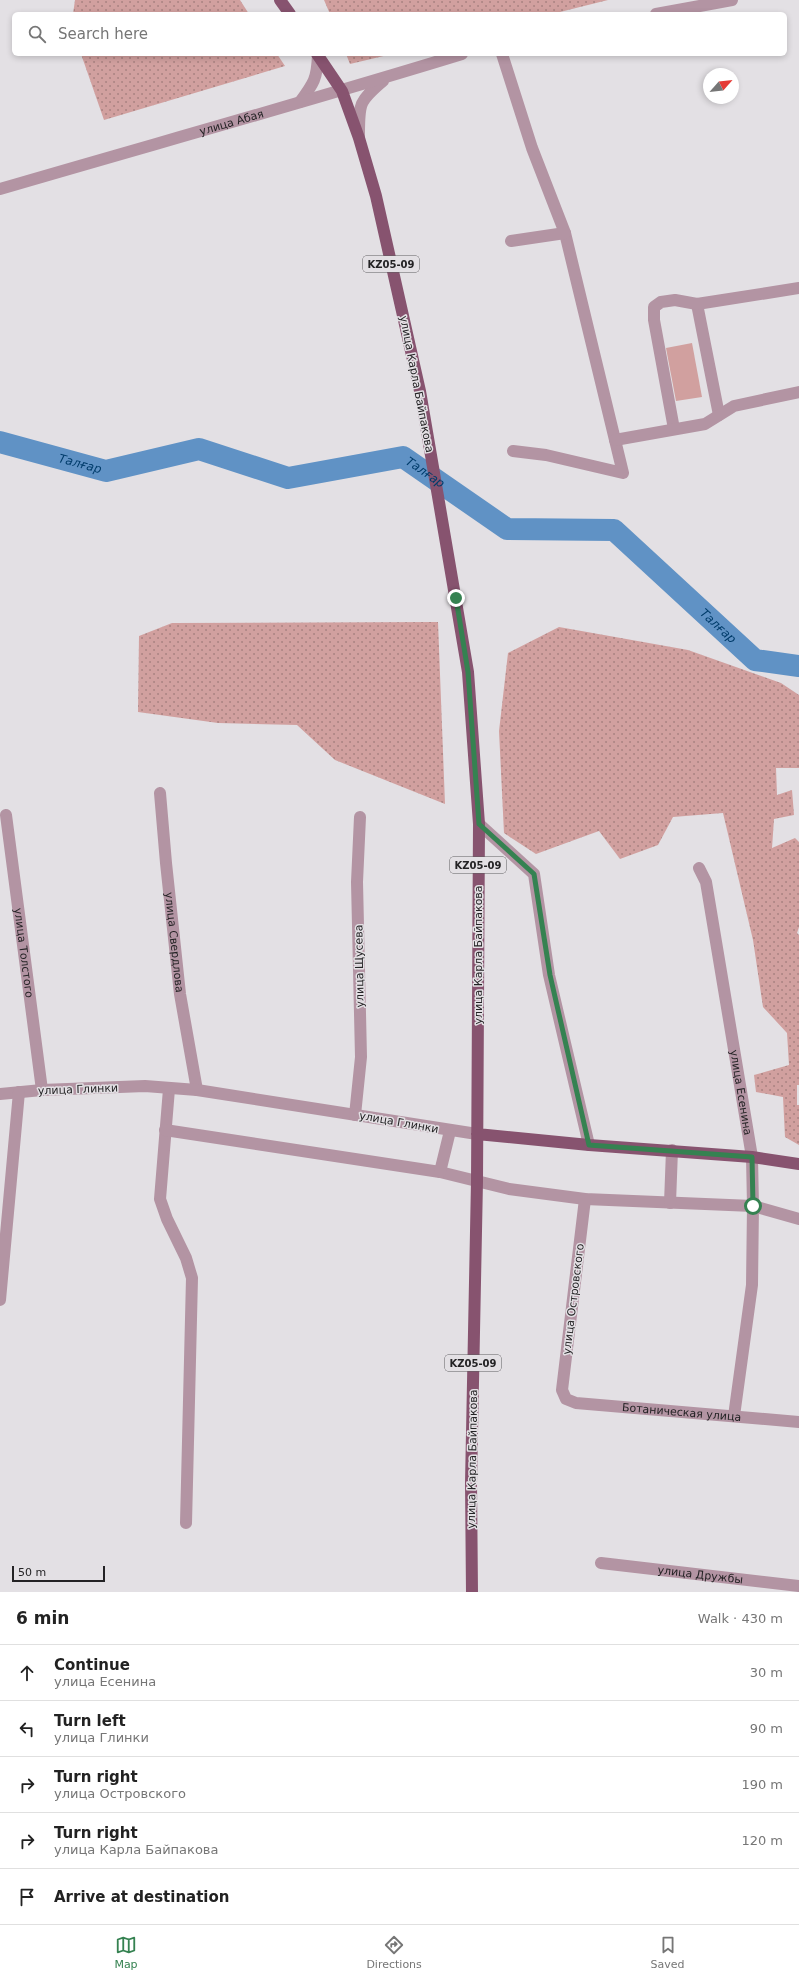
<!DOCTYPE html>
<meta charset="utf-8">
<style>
:root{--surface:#fff;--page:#f2f2f2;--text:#222;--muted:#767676;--line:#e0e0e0;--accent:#358251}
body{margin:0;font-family:"DejaVu Sans",sans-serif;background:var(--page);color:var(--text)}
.compass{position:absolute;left:703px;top:68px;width:36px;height:36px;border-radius:50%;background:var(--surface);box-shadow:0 2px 6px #0003;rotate:63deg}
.scale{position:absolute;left:12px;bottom:10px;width:93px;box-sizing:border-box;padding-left:4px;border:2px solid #242325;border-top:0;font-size:11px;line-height:14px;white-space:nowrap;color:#242325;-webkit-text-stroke:3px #e3e0e4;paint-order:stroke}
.stop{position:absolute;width:12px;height:12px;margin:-9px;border:3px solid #358251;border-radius:50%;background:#fff}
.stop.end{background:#358251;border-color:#fff;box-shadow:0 1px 4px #0008}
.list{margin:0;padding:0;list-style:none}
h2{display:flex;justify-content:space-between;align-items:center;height:52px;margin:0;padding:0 16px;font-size:17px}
h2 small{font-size:13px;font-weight:400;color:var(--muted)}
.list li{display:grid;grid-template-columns:26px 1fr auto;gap:12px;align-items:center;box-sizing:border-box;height:56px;padding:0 16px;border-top:1px solid var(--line)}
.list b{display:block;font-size:15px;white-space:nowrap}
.list p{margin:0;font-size:13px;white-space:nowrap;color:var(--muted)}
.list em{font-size:13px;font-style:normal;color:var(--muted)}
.icon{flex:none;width:22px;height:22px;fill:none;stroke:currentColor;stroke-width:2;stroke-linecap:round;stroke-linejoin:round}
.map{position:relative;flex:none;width:799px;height:1592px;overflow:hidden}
.search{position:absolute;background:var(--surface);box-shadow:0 2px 6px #0003;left:12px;right:12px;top:12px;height:44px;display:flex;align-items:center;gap:10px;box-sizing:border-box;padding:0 14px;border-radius:6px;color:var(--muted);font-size:15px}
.sheet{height:332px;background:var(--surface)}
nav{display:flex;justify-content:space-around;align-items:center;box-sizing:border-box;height:56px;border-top:1px solid var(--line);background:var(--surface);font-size:11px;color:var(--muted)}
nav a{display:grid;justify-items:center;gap:2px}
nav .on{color:var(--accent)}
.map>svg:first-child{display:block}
.grass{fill:url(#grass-dots)}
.pitch{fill:#d1a09f}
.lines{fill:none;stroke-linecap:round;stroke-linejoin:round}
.river{stroke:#6092c5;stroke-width:22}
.minor{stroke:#b394a3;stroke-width:12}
.major{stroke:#87536f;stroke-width:12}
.route{stroke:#358251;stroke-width:5}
.labels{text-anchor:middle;stroke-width:3;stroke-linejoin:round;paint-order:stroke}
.shield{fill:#e3e0e4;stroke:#5d5c5e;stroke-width:1}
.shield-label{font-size:10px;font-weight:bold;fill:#242325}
.street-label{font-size:11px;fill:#242325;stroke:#e3e0e4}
.water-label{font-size:12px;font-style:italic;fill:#003c6b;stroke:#e3e0e4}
</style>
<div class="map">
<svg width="799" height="1592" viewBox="0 0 799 1592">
<defs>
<pattern id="grass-dots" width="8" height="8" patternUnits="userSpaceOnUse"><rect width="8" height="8" fill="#d1a09f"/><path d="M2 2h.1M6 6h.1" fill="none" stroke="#a98281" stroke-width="1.8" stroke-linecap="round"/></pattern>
</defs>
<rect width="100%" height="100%" fill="#e3e0e4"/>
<path class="grass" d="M75 0H240L249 14H73Z
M324 0H608L552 14H330Z
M81 54H277L285 66 104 120Z
M346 54H392L350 64Z
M438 622 445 804 335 760 297 725 218 723 138 712 139 636 172 623Z
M559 627 688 650 781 683 799 695V768H776L777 795 792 790 794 815 774 819 772 848 795 838 799 842V927L797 933 799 935V1085H797V1105H799V1145L785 1137 783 1097 756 1092 754 1075 789 1065 787 1033 763 1007 753 940 723 813 673 817 658 845 620 859 599 831 536 854 504 833 499 731 508 653Z"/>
<path class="pitch" d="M692 343 702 397 676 401 666 348Z"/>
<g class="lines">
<path class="river" id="s1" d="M0 442 106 471 199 449 288 478 403 457 507 529 614 530 755 660 799 666"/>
<g class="minor">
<path d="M656 14 732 0"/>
<path d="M502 54 532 148 565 233 623 473 546 455 513 451"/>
<path d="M300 102C314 83 317 79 318 55"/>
<path d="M359 137C359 104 358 102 383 81"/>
<path id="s2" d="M0 189C154 144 309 101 462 54"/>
<path d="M511 241 565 233"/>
<path d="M697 304 719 415"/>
<path d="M674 429 654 320V307L661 302 675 300 697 304 799 288"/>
<path d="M615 440 705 424 734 406 799 392"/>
<path id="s3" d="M160 793 166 863 180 994 197 1090"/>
<path id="s4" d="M6 815 42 1090"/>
<path d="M479 824 534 874 549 975 589 1145"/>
<path id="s5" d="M699 868 706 882 752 1157 753 1206 752 1285 734 1416"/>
<path d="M169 1089 160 1199 167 1219 186 1258 192 1278 186 1523"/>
<path d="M0 1094 42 1090 145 1086 197 1090 477 1134"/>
<path d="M355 1115 361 1057 357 882 360 817"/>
<path d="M165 1130 440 1172 509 1189 585 1199 753 1206 799 1219"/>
<path d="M440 1172 450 1131"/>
<path id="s6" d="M585 1199 562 1390 566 1399 576 1403 799 1422"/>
<path d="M670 1203 672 1150"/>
<path d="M0 1300 19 1092"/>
<path id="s7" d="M601 1563 799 1586"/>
</g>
<path class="major" d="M280 0 290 14
M317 54 342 91 359 138 376 196 420 391 468 672 479 824 477 1181 471 1483 472 1592
M477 1134 589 1145 752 1157 799 1164"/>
</g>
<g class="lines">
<path class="route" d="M456 598 468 672 479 824 534 874 550 975 589 1145 752 1157 753 1206"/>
</g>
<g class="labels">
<g class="shield">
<rect x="363" y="256" width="56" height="16" rx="3"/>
<rect x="450" y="857" width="56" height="16" rx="3"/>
<rect x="445" y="1355" width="56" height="16" rx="3"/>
</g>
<g class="shield-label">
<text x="391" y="268">KZ05-09</text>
<text x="478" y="869">KZ05-09</text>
<text x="473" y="1367">KZ05-09</text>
</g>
<g class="street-label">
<text dy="4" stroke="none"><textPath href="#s2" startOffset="241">улица Абая</textPath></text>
<text transform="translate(417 384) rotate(79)" y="4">улица Карла Байпакова</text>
<text dy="4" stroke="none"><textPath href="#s3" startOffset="150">улица Свердлова</textPath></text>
<text dy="4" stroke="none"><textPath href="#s4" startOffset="139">улица Толстого</textPath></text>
<text transform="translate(478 955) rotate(-90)" y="4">улица Карла Байпакова</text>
<text transform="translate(359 966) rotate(-91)" y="4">улица Щусева</text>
<text transform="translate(78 1089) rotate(-2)" y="4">улица Глинки</text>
<text dy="4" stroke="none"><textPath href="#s5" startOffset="229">улица Есенина</textPath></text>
<text transform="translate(399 1122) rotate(10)" y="4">улица Глинки</text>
<text transform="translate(573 1299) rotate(-83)" y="4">улица Островского</text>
<text dy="4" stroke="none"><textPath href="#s6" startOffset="319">Ботаническая улица</textPath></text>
<text transform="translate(472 1459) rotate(-89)" y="4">улица Карла Байпакова</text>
<text dy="4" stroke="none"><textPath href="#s7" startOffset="100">улица Дружбы</textPath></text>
</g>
<g class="water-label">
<text dy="4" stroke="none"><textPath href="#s1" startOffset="83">Талғар</textPath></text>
<text dy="4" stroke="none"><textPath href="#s1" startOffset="443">Талғар</textPath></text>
<text dy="4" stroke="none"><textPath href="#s1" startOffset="791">Талғар</textPath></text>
</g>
</g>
</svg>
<svg class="compass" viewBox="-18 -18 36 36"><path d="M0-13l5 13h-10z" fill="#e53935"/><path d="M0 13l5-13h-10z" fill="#767676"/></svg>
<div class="scale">50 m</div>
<div class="stop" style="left:753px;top:1206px"></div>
<div class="stop end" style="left:456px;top:598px"></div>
<div class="search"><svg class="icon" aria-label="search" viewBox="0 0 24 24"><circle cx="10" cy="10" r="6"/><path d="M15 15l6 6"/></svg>Search here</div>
</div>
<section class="sheet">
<h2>6 min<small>Walk · 430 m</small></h2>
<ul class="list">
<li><svg class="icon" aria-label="ahead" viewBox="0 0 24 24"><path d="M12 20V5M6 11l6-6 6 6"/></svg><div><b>Continue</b><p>улица Есенина</p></div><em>30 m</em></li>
<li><svg class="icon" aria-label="left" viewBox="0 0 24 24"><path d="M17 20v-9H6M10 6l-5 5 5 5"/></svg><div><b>Turn left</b><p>улица Глинки</p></div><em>90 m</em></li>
<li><svg class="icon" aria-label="right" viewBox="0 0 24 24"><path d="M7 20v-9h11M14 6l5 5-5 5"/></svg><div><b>Turn right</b><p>улица Островского</p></div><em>190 m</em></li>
<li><svg class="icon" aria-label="right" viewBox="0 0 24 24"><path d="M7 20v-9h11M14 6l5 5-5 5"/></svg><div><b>Turn right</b><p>улица Карла Байпакова</p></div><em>120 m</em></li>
<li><svg class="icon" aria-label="arrive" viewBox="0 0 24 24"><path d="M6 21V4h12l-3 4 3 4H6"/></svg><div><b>Arrive at destination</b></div></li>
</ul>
</section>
<nav>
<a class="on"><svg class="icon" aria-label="map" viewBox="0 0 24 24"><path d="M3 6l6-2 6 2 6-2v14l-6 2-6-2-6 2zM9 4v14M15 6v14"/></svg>Map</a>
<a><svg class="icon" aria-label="directions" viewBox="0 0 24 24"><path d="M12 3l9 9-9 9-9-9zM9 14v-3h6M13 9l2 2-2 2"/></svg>Directions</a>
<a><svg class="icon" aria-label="saved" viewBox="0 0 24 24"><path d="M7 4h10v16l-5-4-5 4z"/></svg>Saved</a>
</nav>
